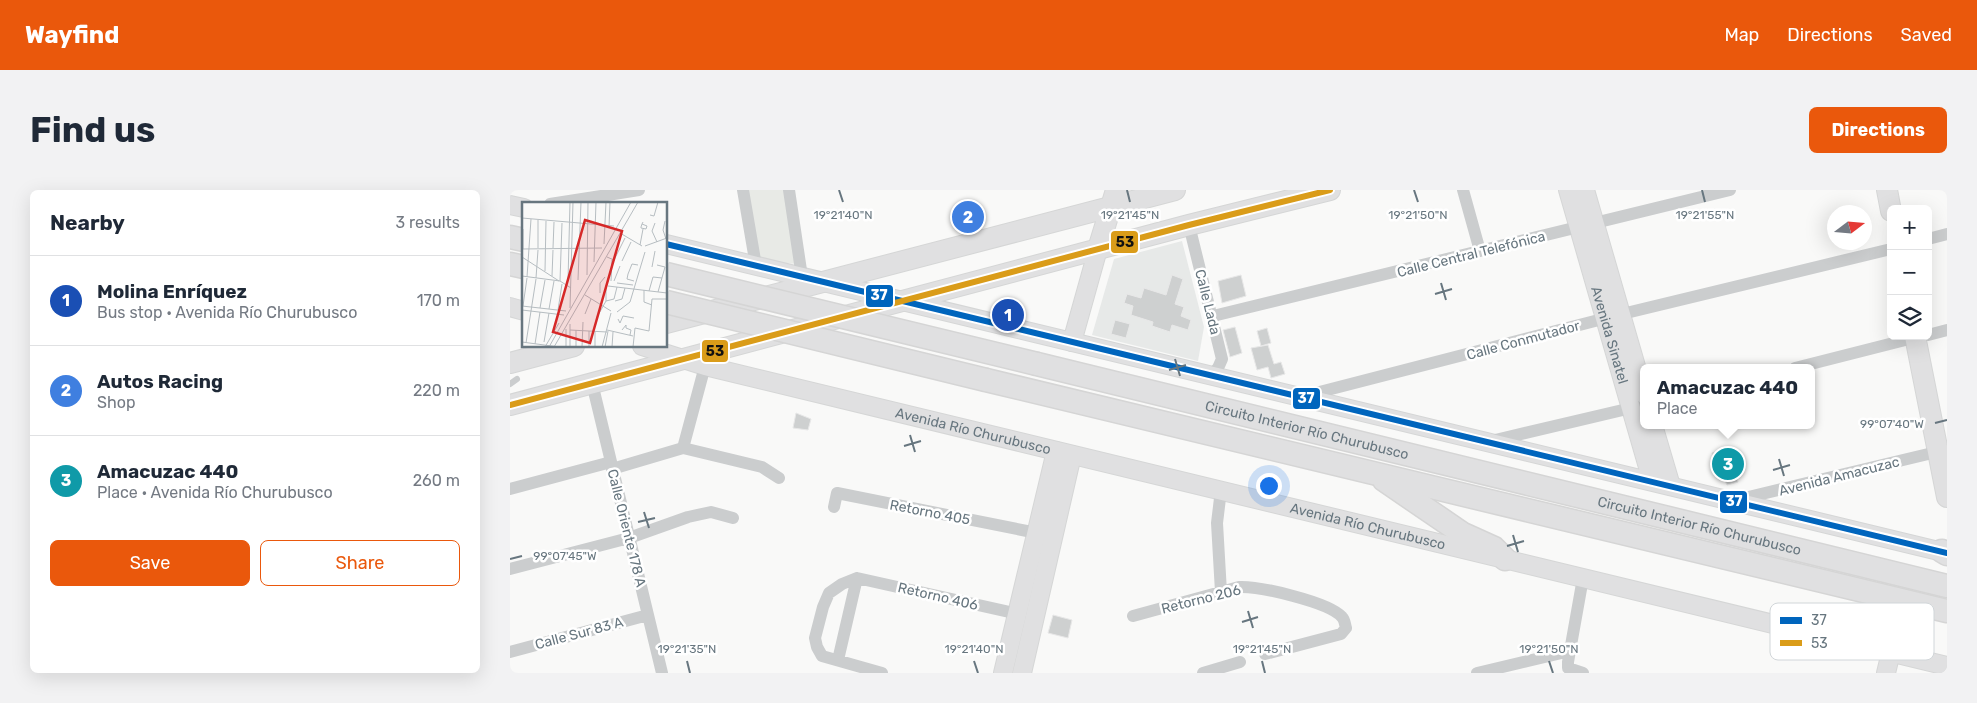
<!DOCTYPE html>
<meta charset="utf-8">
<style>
:root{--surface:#fff;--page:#f2f2f3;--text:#1f2937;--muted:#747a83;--line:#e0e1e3;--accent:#ea580c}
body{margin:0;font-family:Rubik,sans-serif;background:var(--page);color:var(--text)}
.controls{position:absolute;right:15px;top:15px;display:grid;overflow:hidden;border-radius:8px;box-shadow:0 5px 20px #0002}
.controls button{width:45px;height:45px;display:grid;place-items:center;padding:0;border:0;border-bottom:1px solid var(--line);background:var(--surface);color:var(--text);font:25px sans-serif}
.compass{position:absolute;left:1317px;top:15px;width:45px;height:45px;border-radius:50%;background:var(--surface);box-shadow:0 5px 20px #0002;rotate:74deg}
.you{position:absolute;left:758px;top:295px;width:18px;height:18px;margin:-12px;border:4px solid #fff;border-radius:50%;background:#1a73e8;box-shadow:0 0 0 8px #1a73e833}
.badge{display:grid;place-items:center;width:32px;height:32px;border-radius:50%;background:var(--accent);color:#fff;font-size:16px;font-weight:700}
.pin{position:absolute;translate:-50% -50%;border:2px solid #fff;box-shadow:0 1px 5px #0006}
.popup{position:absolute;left:1130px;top:174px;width:175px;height:65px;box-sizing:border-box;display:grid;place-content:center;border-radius:8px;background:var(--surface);filter:drop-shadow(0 1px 4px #0005);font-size:16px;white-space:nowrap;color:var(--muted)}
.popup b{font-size:19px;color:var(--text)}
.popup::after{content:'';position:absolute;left:50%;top:100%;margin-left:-10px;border:10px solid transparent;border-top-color:var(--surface)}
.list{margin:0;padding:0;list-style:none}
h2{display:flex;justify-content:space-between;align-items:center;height:65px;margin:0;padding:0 20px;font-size:21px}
h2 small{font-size:16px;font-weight:400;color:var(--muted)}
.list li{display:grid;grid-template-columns:32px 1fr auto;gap:15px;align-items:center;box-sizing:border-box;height:90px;padding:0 20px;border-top:1px solid var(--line)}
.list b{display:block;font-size:19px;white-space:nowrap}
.list p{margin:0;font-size:16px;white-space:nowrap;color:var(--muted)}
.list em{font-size:16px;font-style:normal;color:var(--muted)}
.actions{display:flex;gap:10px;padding:15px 20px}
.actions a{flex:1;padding:11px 0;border:1px solid var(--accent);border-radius:8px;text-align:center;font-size:18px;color:var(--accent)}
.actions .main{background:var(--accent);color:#fff}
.icon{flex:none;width:28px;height:28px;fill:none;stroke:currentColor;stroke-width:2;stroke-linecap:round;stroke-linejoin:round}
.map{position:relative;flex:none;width:1437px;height:483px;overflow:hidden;border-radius:8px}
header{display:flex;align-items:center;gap:30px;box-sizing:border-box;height:70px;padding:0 25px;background:var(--accent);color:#fff}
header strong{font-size:24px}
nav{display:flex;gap:28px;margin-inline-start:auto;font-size:18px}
.intro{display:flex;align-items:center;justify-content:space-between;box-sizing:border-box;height:120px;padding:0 30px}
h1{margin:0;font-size:35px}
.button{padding:12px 22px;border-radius:8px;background:var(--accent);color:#fff;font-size:18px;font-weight:700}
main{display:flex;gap:30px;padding:0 30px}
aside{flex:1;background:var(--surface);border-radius:8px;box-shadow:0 5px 20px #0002}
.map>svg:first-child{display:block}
.built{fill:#e7e9e8}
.green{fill:#e8eae6}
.building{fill:#ced0d0;stroke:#e8e8e8}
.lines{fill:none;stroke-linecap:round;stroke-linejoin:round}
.secondary-casing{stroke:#d5d6d6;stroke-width:20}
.primary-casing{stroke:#d5d6d6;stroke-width:22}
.highway-casing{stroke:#d5d5d5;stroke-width:25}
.lane{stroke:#cbcdce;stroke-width:6}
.street{stroke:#cbcdce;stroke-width:12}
.secondary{stroke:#e0e0e1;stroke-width:18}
.primary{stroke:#e0e0e1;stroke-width:20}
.highway{stroke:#e0e0e1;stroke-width:22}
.highway-bridge-casing{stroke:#d5d5d5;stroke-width:25;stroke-linecap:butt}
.highway-bridge{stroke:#e0e0e1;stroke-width:22}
.bus-1-casing{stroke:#fff;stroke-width:10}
.bus-2-casing{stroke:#fff;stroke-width:10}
.bus-1{stroke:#0065bd;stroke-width:6}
.bus-2{stroke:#da9c19;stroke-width:6}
.ticks{fill:none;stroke:#67767f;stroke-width:2}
.labels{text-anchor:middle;stroke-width:5;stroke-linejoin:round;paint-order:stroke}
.street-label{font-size:14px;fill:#67767f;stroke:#fff}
.inset-road{fill:none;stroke:#b6bdc1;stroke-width:1}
.view{fill:#d62828;fill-opacity:0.15;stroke:#d62828;stroke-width:2.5}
.inset-edge{fill:none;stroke:#67767f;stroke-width:2.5}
.key{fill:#fff;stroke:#d1d6d9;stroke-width:1}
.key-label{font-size:14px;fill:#67767f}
.ticks-label{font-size:12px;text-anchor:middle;fill:#67767f;stroke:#fff;stroke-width:5;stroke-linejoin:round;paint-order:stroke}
.line-badge{stroke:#fff;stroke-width:2}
.badge-label{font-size:14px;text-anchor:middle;font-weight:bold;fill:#fff}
.pale-badge-label{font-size:14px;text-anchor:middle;font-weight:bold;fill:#111}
</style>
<header>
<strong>Wayfind</strong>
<nav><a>Map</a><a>Directions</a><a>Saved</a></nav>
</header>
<div class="intro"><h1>Find us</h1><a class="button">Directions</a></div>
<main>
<aside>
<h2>Nearby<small>3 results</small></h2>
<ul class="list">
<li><span class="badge" style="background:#1a4fb4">1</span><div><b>Molina Enríquez</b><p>Bus stop · Avenida Río Churubusco</p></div><em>170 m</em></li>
<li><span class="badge" style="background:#3f7fe0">2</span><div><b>Autos Racing</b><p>Shop</p></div><em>220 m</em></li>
<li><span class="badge" style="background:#0f9aa8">3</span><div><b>Amacuzac 440</b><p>Place · Avenida Río Churubusco</p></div><em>260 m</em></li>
</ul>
<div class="actions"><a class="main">Save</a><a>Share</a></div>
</aside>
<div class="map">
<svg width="1437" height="483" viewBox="0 0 1437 483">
<rect width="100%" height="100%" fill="#f9f9f8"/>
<path class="built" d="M672 51 694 137 688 171 582 145 604 69Z"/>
<path class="green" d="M235 0H274L286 74 247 70Z"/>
<path class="building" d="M662 85 673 89 665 114 674 117 671 126 681 130 678 140 662 135 660 142 642 136 643 132 621 125 623 116 614 113 617 104 631 108 634 98 656 105Z
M731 85 736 106 712 113 708 91Z
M605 130 620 134 616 148 601 144Z
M725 137 732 163 720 167 713 140Z
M757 138 761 153 751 156 747 141Z
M758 155 764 174 771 172 775 184 761 188 758 177 747 180 741 158Z
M286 223 301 229 298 240 283 238Z
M1220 258 1228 292 1217 295 1214 289 1209 290 1202 263Z
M543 425 562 430 558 448 538 443Z"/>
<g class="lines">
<defs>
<g id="secondary">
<path id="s1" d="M1058 0 1142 291"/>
<path d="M1075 0 1134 204"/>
<path d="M0 15 14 18"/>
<path d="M156 54 1437 363"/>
<path d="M0 117 14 121"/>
<path d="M562 152 588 59"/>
<path id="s2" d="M132 156 195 176 1437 476"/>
<path d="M1143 235 1161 296"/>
<path d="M493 483 546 261"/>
<path d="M512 483 562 265"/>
<path d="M1376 483 1381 462"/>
</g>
<path id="primary" d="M1377 0 1381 21
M588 59 606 0
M156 133 665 0
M1405 146 1437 307
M0 173 64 156
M0 215 679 35 820 0"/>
<g id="highway">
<path d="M0 47 14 50"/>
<path d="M0 74 14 77"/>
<path id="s3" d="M527 174 1437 396"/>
<path d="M476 190 1437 421"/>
<path d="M874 290 953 344 984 358 995 369"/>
<path d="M1432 361 1437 364"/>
</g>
</defs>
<use href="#secondary" class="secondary-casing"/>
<use href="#primary" class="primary-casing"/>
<use href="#highway" class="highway-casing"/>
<path class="lane" d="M0 194 7 189"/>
<path class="street" d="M233 0 246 76
M279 0 292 87
M953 0 970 61
M40 14 129 0
M679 35 712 169 708 178 701 185
M1418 49 1437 44
M703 126 1220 0
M1418 145 1437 140
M1285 178 1411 146
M82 193 152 483
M794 206 1112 124 1381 59
M981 251 1134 215
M173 258 195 176
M102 279 173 258 252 277 269 288
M0 299 101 272
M711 300 707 333 711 402
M1226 310 1435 260
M324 317 327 303 527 343
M0 379 119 348 178 327 201 322 223 328
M347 388 508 424
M347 388 332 394 319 403 313 417 305 448 307 457 312 466 372 483
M1073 388 1058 472V478L1073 483
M623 426 729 397C749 396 819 412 832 427 835 430 835 435 836 438L831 444 755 464
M0 462 138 425
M328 470 347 388
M693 483 730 472
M967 483 1060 461"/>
<use href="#secondary" class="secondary"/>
<use href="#primary" class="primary"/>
<use href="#highway" class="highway"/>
<defs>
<path id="highway-bridge" d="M156 84 527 174
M156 112 476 190"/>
</defs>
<use href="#highway-bridge" class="highway-bridge-casing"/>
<use href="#highway-bridge" class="highway-bridge"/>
<defs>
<path id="bus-1" d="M156 54 1437 363"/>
<path id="bus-2" d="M0 215 679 35 820 0"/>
</defs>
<use href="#bus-1" class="bus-1-casing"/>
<use href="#bus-2" class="bus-2-casing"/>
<use href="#bus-1" class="bus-1"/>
<use href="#bus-2" class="bus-2"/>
</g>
<path class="ticks" d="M329 0 333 12M617 0 620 12M904 0 908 12M1192 0 1195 12M931 93 936 110M925 104 942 99M665 169 670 186M659 180 676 175M1425 233 1437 230M400 245 405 262M394 256 411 251M1269 269 1274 286M1263 280 1280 275M134 322 139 338M128 332 145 328M1003 345 1008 362M997 356 1014 351M0 369 12 366M738 421 743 438M732 432 748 427M177 471 180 483M464 471 468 483M752 471 755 483M1039 471 1043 483"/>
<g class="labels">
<g class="street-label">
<text transform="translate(961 64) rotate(-14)" y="5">Calle Central Telefónica</text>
<text transform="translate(698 112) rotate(76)" y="5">Calle Lada</text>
<text dy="5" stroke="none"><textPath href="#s1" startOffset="151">Avenida Sinatel</textPath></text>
<text transform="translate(1013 150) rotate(-15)" y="5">Calle Conmutador</text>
<text dy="5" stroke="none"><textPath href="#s2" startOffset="342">Avenida Río Churubusco</textPath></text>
<text dy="5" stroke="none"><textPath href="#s3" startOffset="278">Circuito Interior Río Churubusco</textPath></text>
<text transform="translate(1329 286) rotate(-14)" y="5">Avenida Amacuzac</text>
<text transform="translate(420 322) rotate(11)" y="5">Retorno 405</text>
<text dy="5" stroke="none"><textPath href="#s2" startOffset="748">Avenida Río Churubusco</textPath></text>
<text dy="5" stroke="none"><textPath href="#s3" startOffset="682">Circuito Interior Río Churubusco</textPath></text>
<text transform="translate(117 338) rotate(76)" y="5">Calle Oriente 178 A</text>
<text transform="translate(428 406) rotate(13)" y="5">Retorno 406</text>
<text transform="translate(691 409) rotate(-14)" y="5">Retorno 206</text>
<text transform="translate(69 443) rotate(-15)" y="5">Calle Sur 83 A</text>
</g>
</g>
<g transform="translate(12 12)">
<rect width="145" height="145" fill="#f9f9f8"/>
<path class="inset-road" d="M128 13 132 14 136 0M0 16 92 24M143 19 141 28 144 37M133 21 130 29 135 40M120 22 125 24 124 27 119 26V25L120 22 121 20M87 25 88 0M98 31 120 44M82 42 84 0M118 43 121 27M123 44 145 36M16 46V18M31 46 32 20M0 47 80 46M1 47V27M0 55 37 79M85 55 92 58 103 36M100 59 109 40M72 60 74 0M135 63 143 65 136 90M130 65 133 49M23 69 24 19M65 73 66 0M0 74 38 79 49 86M30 74 31 48M5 75 9 17M14 76 16 48M56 78 59 0M38 79 40 21M46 79 48 0M89 79 90 58M92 79 98 64M112 79 105 77 106 72 110 62 116 63M95 81 111 83M86 84 145 91M122 88V100L130 103M127 89 131 75 140 76M78 91V81L83 75M63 93 89 109M84 99 92 97 95 85M93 99 100 97 103 86M0 104 44 109M1 104 5 76M18 106 23 78M48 106 51 0M27 107 32 79M0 108 42 113M36 108 40 82M95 110 108 100 123 50M63 112 69 97M75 115 84 99V84M96 117 98 121 101 114 112 116M48 128 85 130M85 128 111 134M100 128 104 123V126L109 128 108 133M0 140 37 145M22 140 27 111M4 141 14 77M13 142 18 110M23 145 37 121M27 145 109 0M32 145 116 0M44 145V127M48 145V122M54 145V128M60 145 61 120M67 145V129M73 145V129M80 145 89 111M83 145 86 129M90 145 91 130M111 145 113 126 127 129 130 97H145"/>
<path class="view" d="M63 18 100 29 68 141 31 130Z"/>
<rect width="145" height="145" class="inset-edge"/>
</g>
<rect x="1260" y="413" width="164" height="57" rx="8" class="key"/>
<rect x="1270" y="427" width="22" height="7" fill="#0065bd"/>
<rect x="1270" y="450" width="22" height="6" fill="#da9c19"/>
<g class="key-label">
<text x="1301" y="435">37</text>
<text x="1301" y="458">53</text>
</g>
<g class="ticks-label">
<text x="333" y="29">19°21'40"N</text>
<text x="620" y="29">19°21'45"N</text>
<text x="908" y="29">19°21'50"N</text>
<text x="1195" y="29">19°21'55"N</text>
<text x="1382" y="238">99°07'40"W</text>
<text x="55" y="370">99°07'45"W</text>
<text x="177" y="463">19°21'35"N</text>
<text x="464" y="463">19°21'40"N</text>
<text x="752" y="463">19°21'45"N</text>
<text x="1039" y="463">19°21'50"N</text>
</g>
<g class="line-badge">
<rect x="600" y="40" width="29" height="24" rx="5" fill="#da9c19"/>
<rect x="355" y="94" width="29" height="24" rx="5" fill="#0065bd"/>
<rect x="191" y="149" width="28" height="24" rx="5" fill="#da9c19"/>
<rect x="782" y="197" width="29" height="23" rx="5" fill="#0065bd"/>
<rect x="1209" y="300" width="29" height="24" rx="5" fill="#0065bd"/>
</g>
<g class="badge-label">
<text x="369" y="110">37</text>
<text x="796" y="213">37</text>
<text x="1224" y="316">37</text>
</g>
<g class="pale-badge-label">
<text x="615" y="57">53</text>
<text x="205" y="166">53</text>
</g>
</svg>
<div class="controls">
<button>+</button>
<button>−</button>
<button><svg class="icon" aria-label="layers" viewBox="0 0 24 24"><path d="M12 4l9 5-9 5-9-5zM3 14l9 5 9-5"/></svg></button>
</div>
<svg class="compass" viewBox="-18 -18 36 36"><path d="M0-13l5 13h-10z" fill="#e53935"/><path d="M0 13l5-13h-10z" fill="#747a83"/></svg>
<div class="you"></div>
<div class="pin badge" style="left:498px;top:125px;background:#1a4fb4">1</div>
<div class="pin badge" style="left:458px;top:27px;background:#3f7fe0">2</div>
<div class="pin badge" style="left:1218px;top:274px;background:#0f9aa8">3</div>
<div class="popup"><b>Amacuzac 440</b>Place</div>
</div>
</main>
